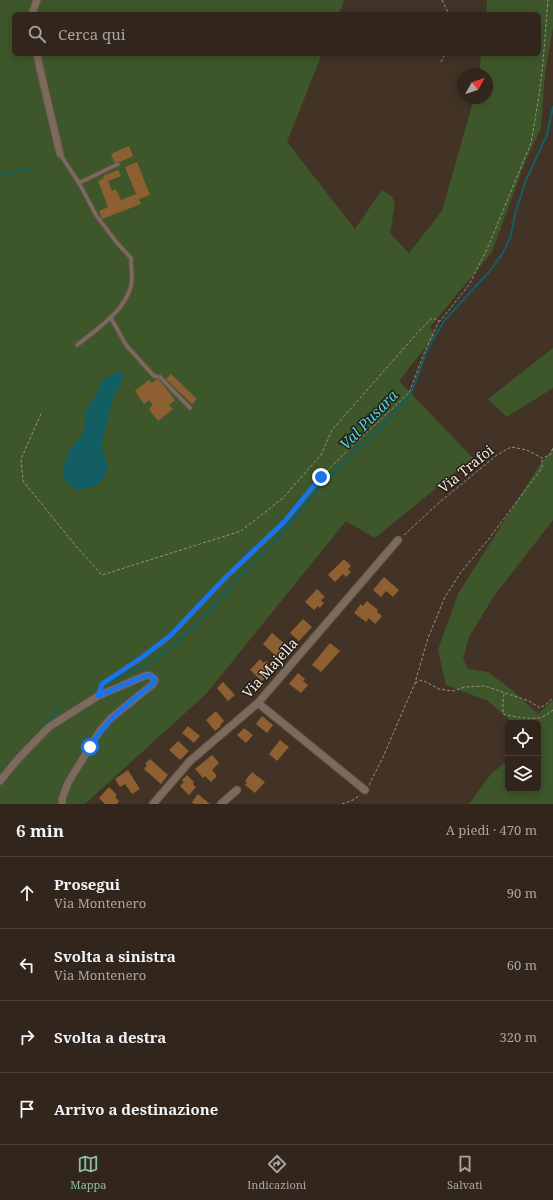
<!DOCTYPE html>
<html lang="it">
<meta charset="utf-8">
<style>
:root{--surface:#32261c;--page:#3a2e25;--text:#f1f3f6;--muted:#a8a5a3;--line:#4d433b;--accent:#8abfa5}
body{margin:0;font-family:"Noto Serif",serif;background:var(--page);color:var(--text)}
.controls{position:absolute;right:12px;bottom:12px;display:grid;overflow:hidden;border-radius:6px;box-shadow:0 2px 10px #0003}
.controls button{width:36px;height:36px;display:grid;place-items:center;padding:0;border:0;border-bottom:1px solid var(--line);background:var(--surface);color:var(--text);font:20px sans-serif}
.compass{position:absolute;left:457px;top:68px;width:36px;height:36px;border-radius:50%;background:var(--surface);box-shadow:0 2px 10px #0003;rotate:50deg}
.stop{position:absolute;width:12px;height:12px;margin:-9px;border:3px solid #1a73e8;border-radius:50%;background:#fff}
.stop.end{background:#1a73e8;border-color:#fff;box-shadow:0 1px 4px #0008}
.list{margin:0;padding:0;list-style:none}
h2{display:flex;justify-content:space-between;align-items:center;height:52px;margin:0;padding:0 16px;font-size:17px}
h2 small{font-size:13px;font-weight:400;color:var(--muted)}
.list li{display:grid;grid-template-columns:26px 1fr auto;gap:12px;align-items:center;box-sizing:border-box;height:72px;padding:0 16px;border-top:1px solid var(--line)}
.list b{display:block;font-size:15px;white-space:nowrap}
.list p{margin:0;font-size:13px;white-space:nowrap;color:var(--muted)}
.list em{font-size:13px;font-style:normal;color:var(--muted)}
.icon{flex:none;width:22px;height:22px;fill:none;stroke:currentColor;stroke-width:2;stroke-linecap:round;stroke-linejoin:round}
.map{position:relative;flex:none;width:553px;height:804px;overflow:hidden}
.search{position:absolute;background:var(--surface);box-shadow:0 2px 10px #0003;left:12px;right:12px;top:12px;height:44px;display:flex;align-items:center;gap:10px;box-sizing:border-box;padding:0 14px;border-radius:6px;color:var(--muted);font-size:15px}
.sheet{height:340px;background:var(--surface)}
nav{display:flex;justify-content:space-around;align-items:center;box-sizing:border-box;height:56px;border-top:1px solid var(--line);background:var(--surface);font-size:11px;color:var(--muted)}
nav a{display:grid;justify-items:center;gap:2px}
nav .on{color:var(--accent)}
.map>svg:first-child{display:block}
.green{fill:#3e572a}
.water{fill:#135e63}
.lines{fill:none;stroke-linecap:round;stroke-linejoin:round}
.stream{stroke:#135e63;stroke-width:2}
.building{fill:#8e6031}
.service-casing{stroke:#5e5146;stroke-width:5.5}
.minor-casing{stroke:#5e5146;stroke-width:9}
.path{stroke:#9c9085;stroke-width:1;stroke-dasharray:3 2;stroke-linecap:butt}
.service{stroke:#7c6b5c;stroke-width:3.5}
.minor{stroke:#7c6b5c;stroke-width:7}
.route{stroke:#1a73e8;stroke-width:5}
.labels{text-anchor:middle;stroke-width:3;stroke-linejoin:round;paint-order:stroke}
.street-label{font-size:14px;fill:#f6ece4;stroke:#241d16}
.water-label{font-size:15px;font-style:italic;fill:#4cd4df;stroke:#241d16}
</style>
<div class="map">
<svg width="553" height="804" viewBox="0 0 553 804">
<rect width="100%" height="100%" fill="#423326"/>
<path class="green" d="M0 0H344L339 14H14V54H322L287 142 355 229 382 190 392 197 395 203 390 233 409 253 442 211 474 98H487V74H479L481 54H539V14H486L487 0H553V27L545 73 541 128 524 165 492 252 430 327 435 335 399 381 473 458 375 538 346 521 206 694 85 804H0Z
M553 348V388L507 417 488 399Z
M553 448V520L494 596 469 637 463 659 468 669 488 672 513 691 538 714 553 700V804H469L491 774 508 760V789H538V723H513L488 701 446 685 438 650 458 594 539 466Z"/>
<path class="water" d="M118 371 124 374 121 384 115 393 102 441 103 452 108 464V470L101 482 95 486 90 488 76 489 69 485 64 479 63 469 68 452 81 436 84 430 86 412 103 380Z"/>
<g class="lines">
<path class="stream" d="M0 174 34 169
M109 683 125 674 143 667 156 659 195 626 210 611 236 580 272 545 327 479 385 423 411 394 428 348 444 321 489 272 503 253 511 235 515 214 526 180 547 135 553 107
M41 730 57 711"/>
</g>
<path class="building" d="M129 146 133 156 115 164 111 154Z
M137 162 150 195 139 199 141 204 102 219 99 211 108 207 98 181 104 178 103 176 118 170 121 176 108 181 112 191 116 189 121 200 136 194 125 167Z
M171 374 197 399 192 404 166 379Z
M158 378 175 400 169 405 173 409 158 421 149 409 153 405 149 400 144 404 135 391 149 380 152 383Z
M344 559 351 566 348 569 351 572 346 577 343 574 335 582 328 575Z
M384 577 399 590 393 597 386 591 381 597 373 590Z
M317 589 325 597 321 600 324 603 320 608 318 606 314 610 305 602Z
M367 601 378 610 377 612 382 616 375 624 369 618 366 622 354 613 361 604 363 606Z
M303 619 312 627 299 641 290 633Z
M272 633 286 645 276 656 263 644Z
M330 643 340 651 321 672 312 665Z
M260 659 264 663 266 661 274 668 262 681 250 670Z
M298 673 305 679 303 681 308 685 301 693 289 684Z
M223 682 235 695 228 701 217 688Z
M216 711 224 721 220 725 221 726 215 731 206 720Z
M262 716 273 725 267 733 256 724Z
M188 726 200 736 194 743 182 733Z
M244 728 253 735 246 743 237 735Z
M280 740 289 747 277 761 269 754Z
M178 741 189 751 180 760 169 750Z
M212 755 219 763 212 770 217 776 211 782 205 776 203 778 195 769Z
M150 759 168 775 161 784 144 769 147 765 145 764Z
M128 770 140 789 132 794 125 784 120 787 115 779Z
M252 772 265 782 255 793 245 785 247 783 245 781Z
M187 775 194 782 193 784 196 787 189 795 180 786 184 782 182 780Z
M109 787 117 795 115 797 119 801 117 804H105L99 798Z
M198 794 210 804H194L192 802Z"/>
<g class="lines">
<defs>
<path id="service" d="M60 154 79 183 96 215 117 243 131 258C131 267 133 278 131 286 125 311 96 330 77 345
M79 183 118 164
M111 318 126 345 154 376 160 377 190 408"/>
<path id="minor" d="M32 14 37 0
M37 54 40 69 60 154
M258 703 365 790
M0 781 18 759 49 727 98 696 142 677C148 674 151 675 155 680L153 684 111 718 99 732 68 783 62 799V804
M153 804 190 761 258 703 398 540
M221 804 237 790"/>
</defs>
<use href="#service" class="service-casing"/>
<use href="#minor" class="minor-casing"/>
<path class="path" d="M442 0 449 14
M441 62 445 54
M41 414 21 459 23 481 76 546 102 575 241 531 283 498 321 455 332 430 419 331 432 318 440 321 469 285 488 247 531 143 539 96 543 62 548 0
M404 535 441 501 497 455 511 447 527 450 542 458 550 455 553 448
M415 683 422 680 439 689 453 691 465 687 485 686 529 701 540 708 548 703 553 698
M100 688 102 684 141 658 170 635 225 578 285 521 321 477 349 449 409 393 425 351 439 321
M504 694 503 702V714C515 717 527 719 539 718 544 717 549 713 553 710
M369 785 383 757 415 683 428 638 445 597 461 572 488 540 542 468V458
M342 804 353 800 360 795"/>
<use href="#service" class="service"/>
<use href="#minor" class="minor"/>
</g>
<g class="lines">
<path class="route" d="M90 747C106 720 128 703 153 684L155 680 152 676 147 675 98 696 102 684 141 658 170 636 225 578 285 521 321 477"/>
</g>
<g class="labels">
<g class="street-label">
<text transform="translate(466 469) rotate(-39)" y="5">Via Trafoi</text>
<text transform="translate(270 668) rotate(-48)" y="5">Via Majella</text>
</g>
<g class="water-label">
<text transform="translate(369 420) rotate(-46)" y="5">Val Pusara</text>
</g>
</g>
</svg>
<div class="controls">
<button><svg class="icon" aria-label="locate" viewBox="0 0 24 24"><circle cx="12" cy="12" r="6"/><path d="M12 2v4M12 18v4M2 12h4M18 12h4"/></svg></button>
<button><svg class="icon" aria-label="layers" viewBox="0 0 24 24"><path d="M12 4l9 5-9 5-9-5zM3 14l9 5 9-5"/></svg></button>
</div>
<svg class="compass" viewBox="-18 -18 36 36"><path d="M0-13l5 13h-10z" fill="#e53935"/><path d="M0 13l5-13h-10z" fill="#a8a5a3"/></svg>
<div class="stop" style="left:90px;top:747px"></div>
<div class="stop end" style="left:321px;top:477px"></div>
<div class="search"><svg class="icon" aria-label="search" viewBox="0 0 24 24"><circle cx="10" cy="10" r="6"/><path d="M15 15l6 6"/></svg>Cerca qui</div>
</div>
<section class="sheet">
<h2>6 min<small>A piedi · 470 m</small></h2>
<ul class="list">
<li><svg class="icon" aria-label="ahead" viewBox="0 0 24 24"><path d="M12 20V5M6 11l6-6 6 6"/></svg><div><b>Prosegui</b><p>Via Montenero</p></div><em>90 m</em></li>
<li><svg class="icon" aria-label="left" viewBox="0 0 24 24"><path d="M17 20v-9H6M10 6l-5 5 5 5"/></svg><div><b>Svolta a sinistra</b><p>Via Montenero</p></div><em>60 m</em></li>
<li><svg class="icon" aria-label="right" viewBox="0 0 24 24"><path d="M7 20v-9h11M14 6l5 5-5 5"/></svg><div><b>Svolta a destra</b></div><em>320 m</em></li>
<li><svg class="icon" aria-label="arrive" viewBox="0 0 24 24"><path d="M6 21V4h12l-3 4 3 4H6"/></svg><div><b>Arrivo a destinazione</b></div></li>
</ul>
</section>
<nav>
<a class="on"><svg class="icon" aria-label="map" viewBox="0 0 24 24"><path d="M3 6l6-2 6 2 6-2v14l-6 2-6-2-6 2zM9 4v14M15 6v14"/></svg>Mappa</a>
<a><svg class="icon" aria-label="directions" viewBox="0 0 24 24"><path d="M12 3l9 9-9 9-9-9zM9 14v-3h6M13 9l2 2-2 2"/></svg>Indicazioni</a>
<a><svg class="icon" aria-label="saved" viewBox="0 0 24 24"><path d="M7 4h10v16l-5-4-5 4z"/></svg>Salvati</a>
</nav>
